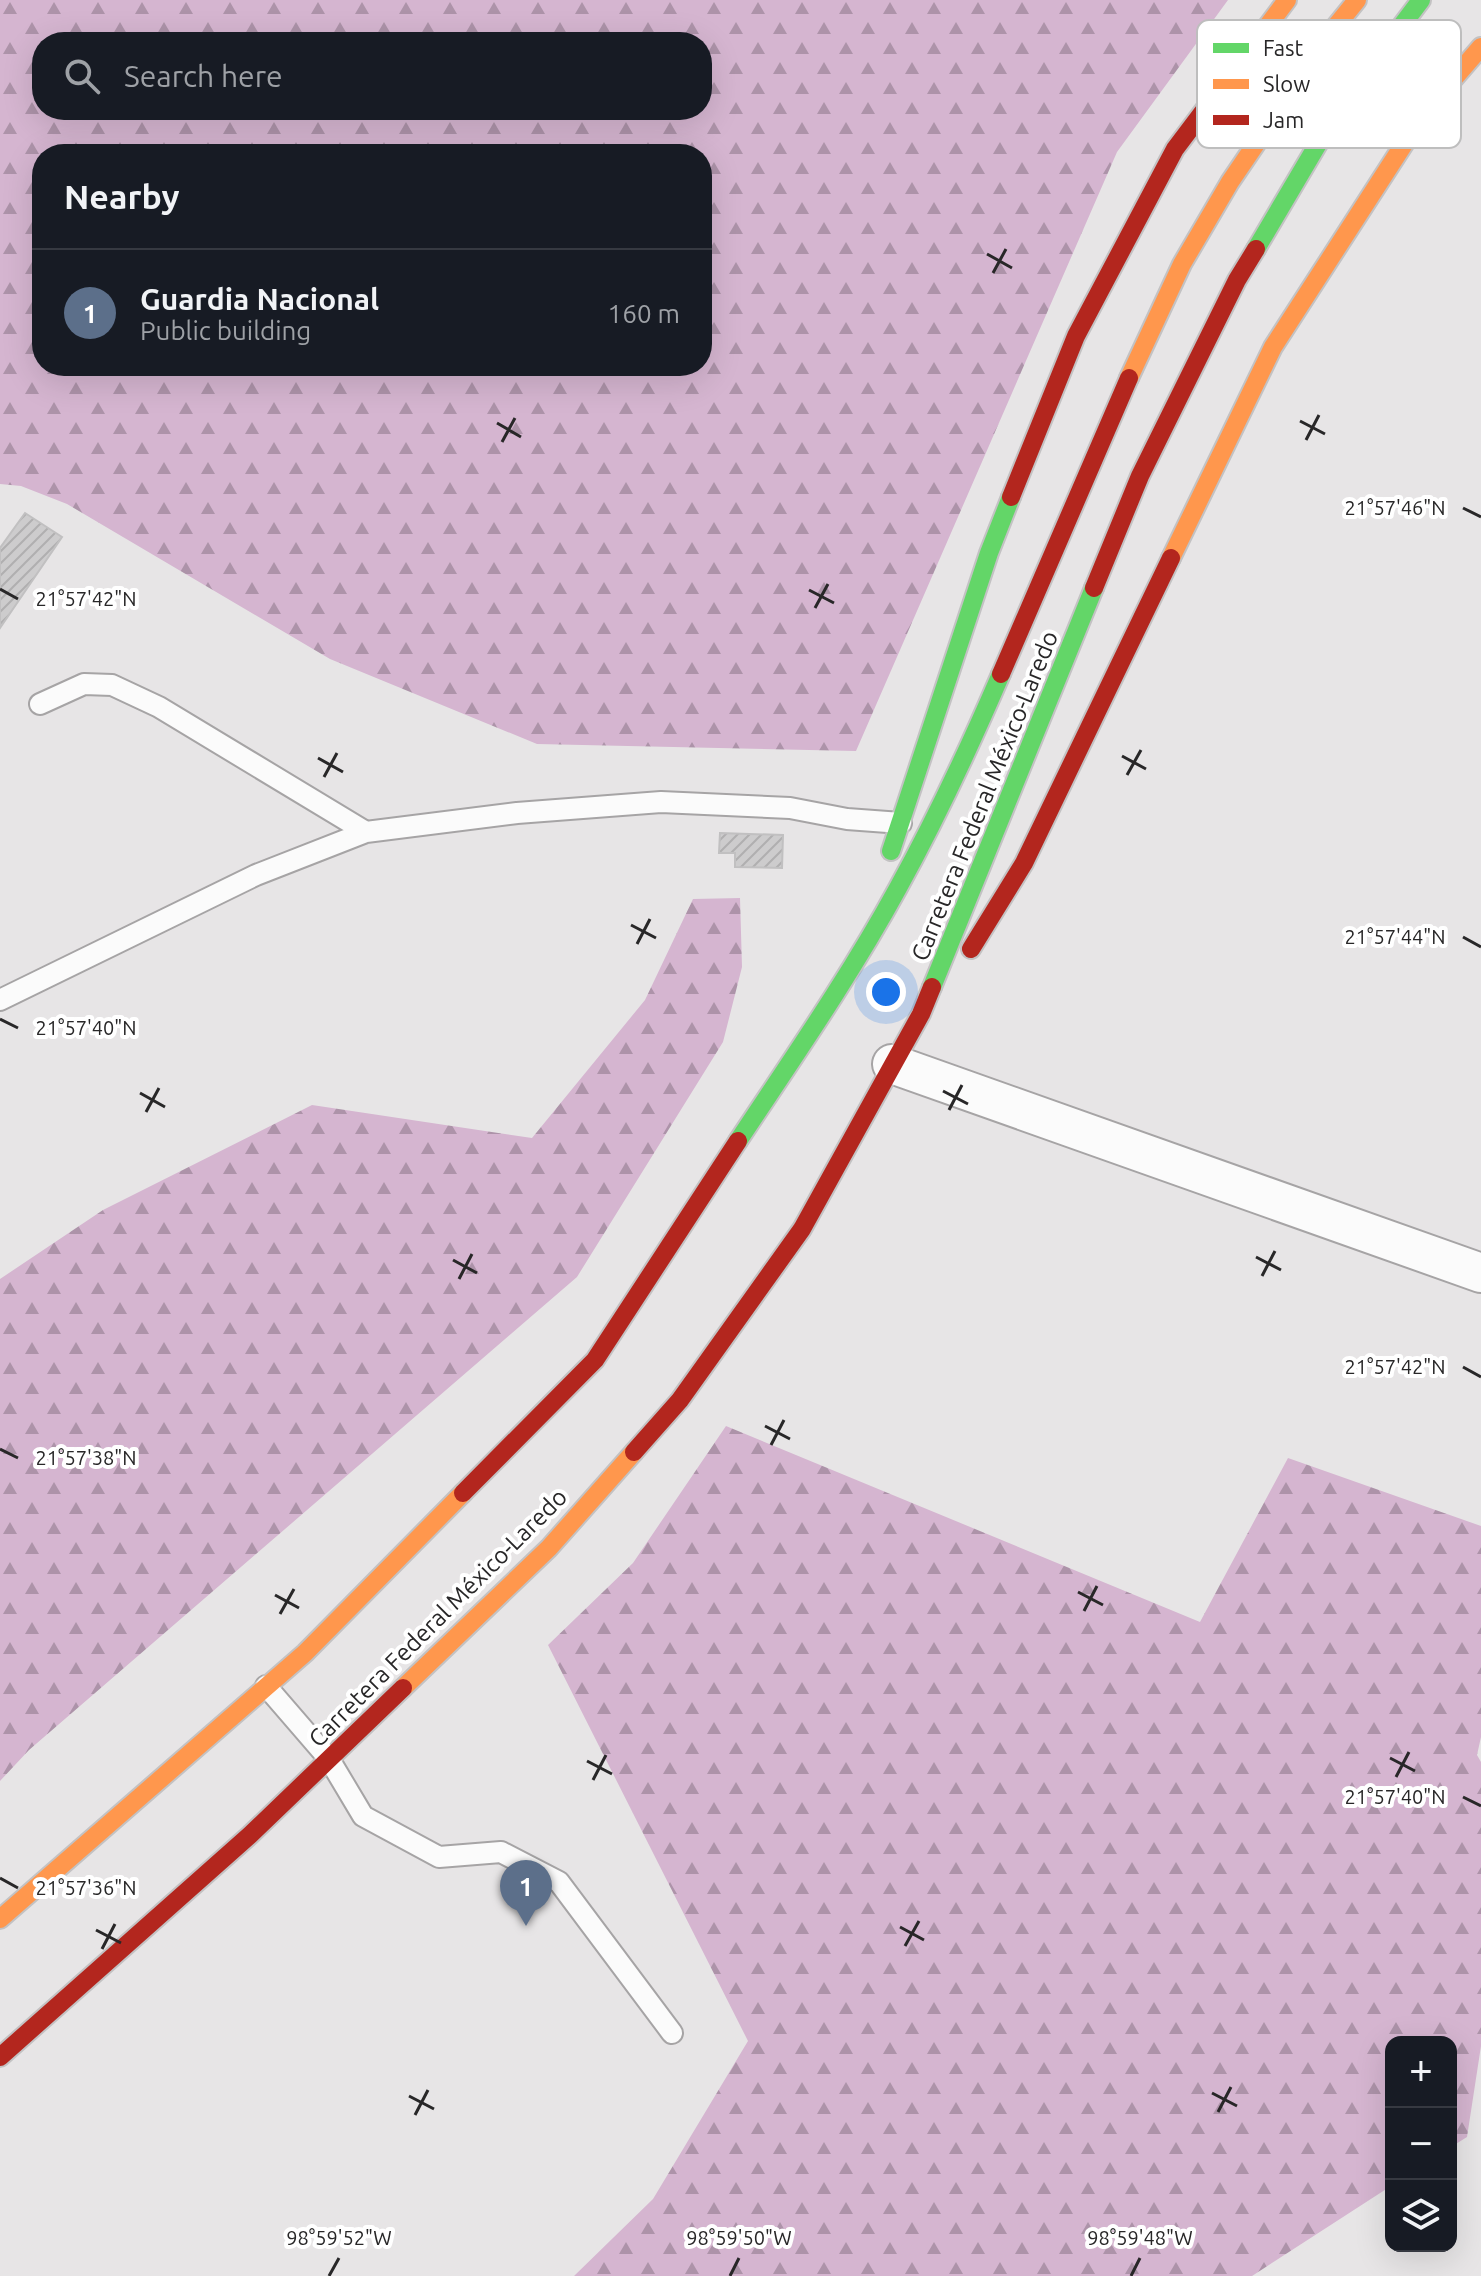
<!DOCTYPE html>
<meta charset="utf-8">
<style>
:root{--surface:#171b24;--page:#242831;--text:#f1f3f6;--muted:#9ea1a6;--line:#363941;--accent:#6b6a6a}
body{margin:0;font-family:Ubuntu,sans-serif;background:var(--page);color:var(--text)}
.controls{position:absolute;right:24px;bottom:24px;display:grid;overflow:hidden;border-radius:16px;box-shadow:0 8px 32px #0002}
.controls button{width:72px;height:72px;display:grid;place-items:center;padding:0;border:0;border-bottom:2px solid var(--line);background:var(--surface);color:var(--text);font:40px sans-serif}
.you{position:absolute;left:886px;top:992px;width:28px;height:28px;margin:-20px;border:6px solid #fff;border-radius:50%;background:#1a73e8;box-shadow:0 0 0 12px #1a73e833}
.badge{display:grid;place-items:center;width:52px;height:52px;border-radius:50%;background:var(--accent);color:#fff;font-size:26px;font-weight:700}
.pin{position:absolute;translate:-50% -66px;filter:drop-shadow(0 2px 4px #0008)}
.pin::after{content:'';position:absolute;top:42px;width:28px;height:24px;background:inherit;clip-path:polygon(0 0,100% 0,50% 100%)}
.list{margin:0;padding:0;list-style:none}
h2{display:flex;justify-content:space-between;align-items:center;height:104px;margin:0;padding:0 32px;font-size:34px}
h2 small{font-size:26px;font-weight:400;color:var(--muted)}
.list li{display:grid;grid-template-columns:52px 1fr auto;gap:24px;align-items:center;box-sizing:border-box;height:128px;padding:0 32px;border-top:2px solid var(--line)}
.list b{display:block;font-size:30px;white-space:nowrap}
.list p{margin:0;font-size:26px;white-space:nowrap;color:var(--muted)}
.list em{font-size:26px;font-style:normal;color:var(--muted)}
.icon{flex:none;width:44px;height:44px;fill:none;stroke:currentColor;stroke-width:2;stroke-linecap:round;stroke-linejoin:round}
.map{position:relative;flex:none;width:1481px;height:2276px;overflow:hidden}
.search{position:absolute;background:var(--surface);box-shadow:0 8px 32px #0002;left:32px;top:32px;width:680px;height:88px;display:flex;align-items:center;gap:20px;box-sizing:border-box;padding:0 28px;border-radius:32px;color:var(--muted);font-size:30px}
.panel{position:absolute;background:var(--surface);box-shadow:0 8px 32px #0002;left:32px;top:144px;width:680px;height:232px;border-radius:32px}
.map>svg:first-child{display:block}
.forest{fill:url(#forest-firs);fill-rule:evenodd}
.building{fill:url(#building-hatch);stroke:#c1c0c1;stroke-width:2}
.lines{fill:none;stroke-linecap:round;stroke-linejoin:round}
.lane-casing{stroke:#a6a4a5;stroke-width:24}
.street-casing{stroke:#a6a4a5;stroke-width:42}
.fast-casing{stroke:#c3c2c3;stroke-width:22}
.slow-casing{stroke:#c3c2c3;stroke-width:22}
.jam-casing{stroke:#c3c2c3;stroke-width:22}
.lane{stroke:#fbfbfb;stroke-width:20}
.street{stroke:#fbfbfb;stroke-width:38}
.fast{stroke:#63d668;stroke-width:18}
.slow{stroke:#ff974d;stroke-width:18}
.jam{stroke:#b3261e;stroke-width:18}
.ticks{fill:none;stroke:#282728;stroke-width:3}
.labels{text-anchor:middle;stroke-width:8;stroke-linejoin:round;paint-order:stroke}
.street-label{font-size:24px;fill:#282728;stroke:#fff}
.key{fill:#fff;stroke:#bebebe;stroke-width:2}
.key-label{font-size:22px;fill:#282728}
.ticks-label{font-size:20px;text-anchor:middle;fill:#282728;stroke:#fff;stroke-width:8;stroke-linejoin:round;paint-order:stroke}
</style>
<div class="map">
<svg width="1481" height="2276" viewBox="0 0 1481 2276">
<defs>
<pattern id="forest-firs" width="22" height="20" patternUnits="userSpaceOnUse" patternTransform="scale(2)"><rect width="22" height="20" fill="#d5b5d0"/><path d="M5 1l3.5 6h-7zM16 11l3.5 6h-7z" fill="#ad93a9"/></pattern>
<pattern id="building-hatch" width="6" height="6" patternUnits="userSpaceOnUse" patternTransform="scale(2)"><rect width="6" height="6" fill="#cdcccd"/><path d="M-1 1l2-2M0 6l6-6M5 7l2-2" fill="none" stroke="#b0afb0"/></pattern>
</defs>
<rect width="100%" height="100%" fill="#e7e5e6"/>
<path class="forest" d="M0 0H1228L1117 152 856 751 537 744 330 659 67 504 21 486 0 484ZM42 42H702V110H42ZM42 154H702V366H42Z
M740 898 742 967 723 1042 577 1277 29 1750 0 1781V1279L103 1210 312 1105 532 1138 645 1000 693 899Z
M726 1426 1200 1622 1288 1458 1481 1526V1737L1477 1755 1481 1762V2046L1467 2137 1451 2147V2042H1391V2186L1252 2276H574L653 2199 748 2041 548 1645 633 1563Z"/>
<path class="building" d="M25 513 62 537 0 628V548Z
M720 833 783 835 782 868 735 867V853H719Z"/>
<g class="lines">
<defs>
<path id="lane" d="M40 704 84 684 112 685 159 707 366 832
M0 1000 256 875 366 832 517 813 661 802 790 808 847 819 901 823
M266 1686 329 1759 363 1816 439 1857 501 1852 559 1882 672 2033"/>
<path id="street" d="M892 1064 1481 1273"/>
<path id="fast" d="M1256 249 1338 110 1421 0
M891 851 989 553 1011 497
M932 987 1094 588
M738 1141C793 1058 850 976 898 888 936 819 970 746 1001 674"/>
<path id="slow" d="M1212 100 1287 0
M1129 378 1182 264 1230 182 1336 26 1357 0
M1171 558 1273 347 1424 113 1481 47
M403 1688 549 1548 634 1452
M0 1919 305 1653 463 1493"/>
<path id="jam" d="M1011 497 1076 336 1175 149 1212 100
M1094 588 1140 476 1237 280 1256 249
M1001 674 1129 378
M971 949 1024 863 1171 558
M634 1452 680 1400 802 1229 921 1014 932 987
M463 1493 595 1360 738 1141
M0 2057 250 1835 403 1688"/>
</defs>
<use href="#lane" class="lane-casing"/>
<use href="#street" class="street-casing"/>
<use href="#fast" class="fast-casing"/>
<use href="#slow" class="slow-casing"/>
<use href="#jam" class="jam-casing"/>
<use href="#lane" class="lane"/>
<use href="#street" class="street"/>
<use href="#fast" class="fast"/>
<use href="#slow" class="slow"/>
<use href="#jam" class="jam"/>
</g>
<path class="ticks" d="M987 254 1012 268M993 273 1006 249M1300 421 1325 434M497 423 521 437M1306 440 1319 415M502 442 515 418M1463 508 1481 517M0 589 18 599M809 590 834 603M815 608 828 584M1122 756 1146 769M318 758 343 772M1127 775 1141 750M324 777 337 753M631 925 656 938M1463 937 1481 947M637 944 650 919M0 1019 18 1028M943 1091 968 1104M140 1093 165 1107M949 1110 962 1085M146 1112 159 1088M1256 1257 1281 1270M453 1260 477 1273M1262 1276 1275 1251M459 1279 472 1254M1463 1367 1481 1377M765 1426 790 1439M771 1445 784 1420M0 1449 18 1458M1078 1592 1103 1605M275 1595 299 1608M1084 1611 1097 1586M280 1614 294 1589M1390 1758 1415 1771M587 1761 612 1774M1396 1777 1409 1752M593 1780 606 1755M1463 1797 1481 1806M0 1878 18 1888M900 1927 924 1940M96 1930 121 1943M905 1946 919 1921M102 1949 115 1924M1212 2093 1237 2106M409 2096 434 2109M1218 2112 1231 2087M415 2115 428 2090M329 2276 339 2258M730 2276 739 2258M1131 2276 1140 2258"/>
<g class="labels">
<g class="street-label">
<text transform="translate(985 796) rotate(-68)" y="8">Carretera Federal México-Laredo</text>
<text transform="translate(438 1618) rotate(-45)" y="8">Carretera Federal México-Laredo</text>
</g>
</g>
<rect x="1197" y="20" width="264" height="128" rx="12" class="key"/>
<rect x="1213" y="43" width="36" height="10" fill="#63d668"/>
<rect x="1213" y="79" width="36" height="10" fill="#ff974d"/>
<rect x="1213" y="115" width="36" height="10" fill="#b3261e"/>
<g class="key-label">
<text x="1263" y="56">Fast</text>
<text x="1263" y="92">Slow</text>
<text x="1263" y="128">Jam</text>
</g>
<g class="ticks-label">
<text x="1395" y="515">21°57'46"N</text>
<text x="86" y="606">21°57'42"N</text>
<text x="1395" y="944">21°57'44"N</text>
<text x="86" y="1035">21°57'40"N</text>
<text x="1395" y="1374">21°57'42"N</text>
<text x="86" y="1465">21°57'38"N</text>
<text x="1395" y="1804">21°57'40"N</text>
<text x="86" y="1895">21°57'36"N</text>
<text x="339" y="2245">98°59'52"W</text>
<text x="739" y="2245">98°59'50"W</text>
<text x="1140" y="2245">98°59'48"W</text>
</g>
</svg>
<div class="controls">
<button>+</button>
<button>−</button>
<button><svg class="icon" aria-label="layers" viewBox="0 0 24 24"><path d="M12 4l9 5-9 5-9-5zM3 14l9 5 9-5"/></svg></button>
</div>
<div class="you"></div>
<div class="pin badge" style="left:526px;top:1926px;background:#5c6f8a">1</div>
<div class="search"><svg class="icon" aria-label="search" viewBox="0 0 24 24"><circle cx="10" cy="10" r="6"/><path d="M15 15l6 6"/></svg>Search here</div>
<section class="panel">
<h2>Nearby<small></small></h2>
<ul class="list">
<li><span class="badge" style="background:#5c6f8a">1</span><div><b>Guardia Nacional</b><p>Public building</p></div><em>160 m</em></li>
</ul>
</section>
</div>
